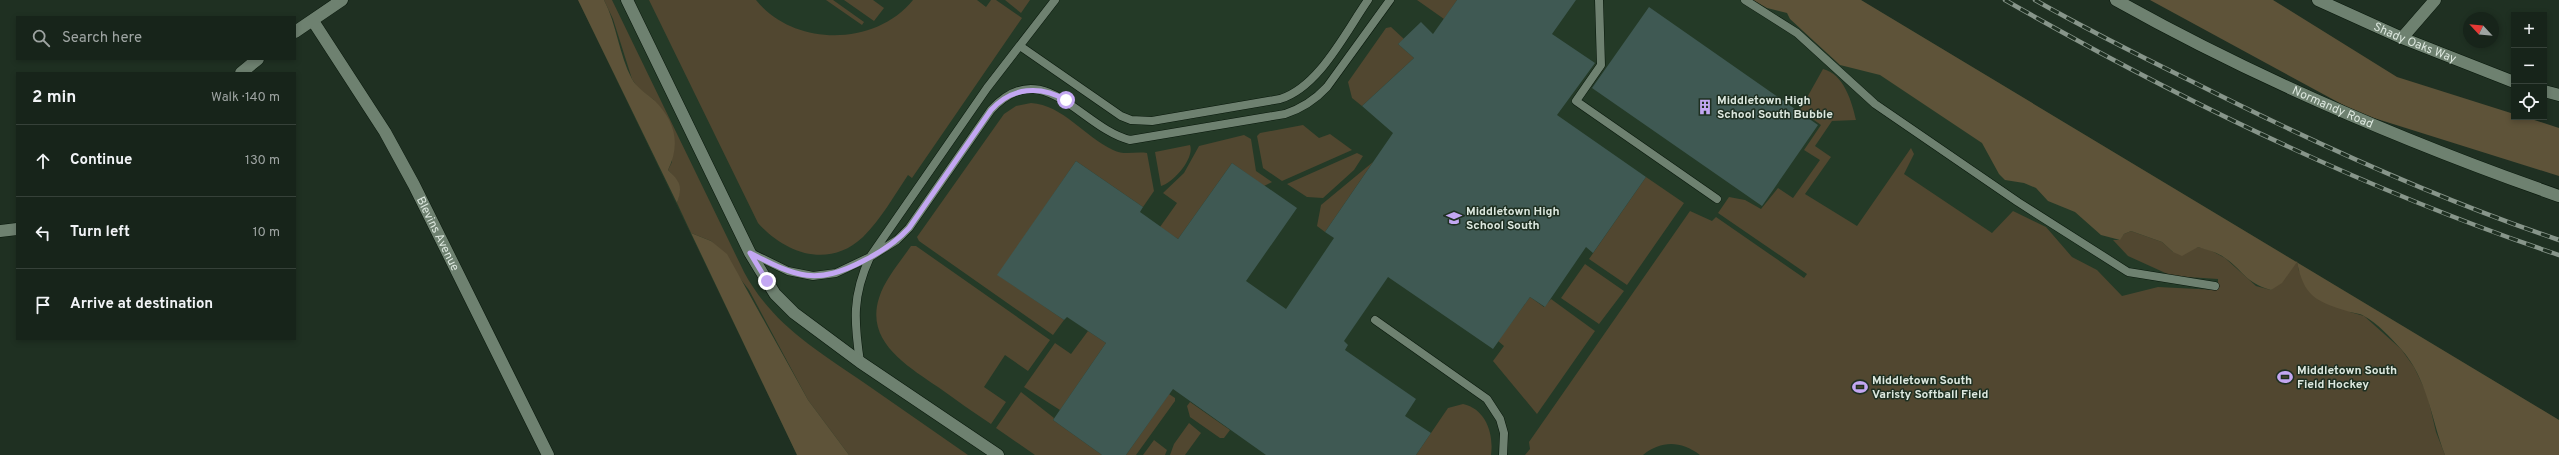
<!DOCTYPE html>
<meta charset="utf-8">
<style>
:root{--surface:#17241a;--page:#243027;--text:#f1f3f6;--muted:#9ea4a2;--line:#364139}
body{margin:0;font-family:Overpass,sans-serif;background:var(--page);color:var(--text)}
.controls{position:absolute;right:12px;top:12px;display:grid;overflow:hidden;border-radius:0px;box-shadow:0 2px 6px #0003}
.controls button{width:36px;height:36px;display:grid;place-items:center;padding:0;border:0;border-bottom:1px solid var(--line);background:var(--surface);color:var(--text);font:20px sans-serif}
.compass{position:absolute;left:2463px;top:12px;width:36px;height:36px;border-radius:50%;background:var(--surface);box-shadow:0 2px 6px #0003;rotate:296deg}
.stop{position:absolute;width:12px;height:12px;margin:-9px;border:3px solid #c3a7f2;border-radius:50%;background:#fff}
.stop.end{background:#c3a7f2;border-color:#fff;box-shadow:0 1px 4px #0008}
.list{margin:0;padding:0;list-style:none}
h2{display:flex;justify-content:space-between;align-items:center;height:52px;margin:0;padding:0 16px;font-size:17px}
h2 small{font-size:13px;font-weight:400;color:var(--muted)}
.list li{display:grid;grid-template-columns:26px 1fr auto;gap:12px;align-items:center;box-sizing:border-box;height:72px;padding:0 16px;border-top:1px solid var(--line)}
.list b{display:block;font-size:15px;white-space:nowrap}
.list em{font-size:13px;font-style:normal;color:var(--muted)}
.icon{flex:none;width:22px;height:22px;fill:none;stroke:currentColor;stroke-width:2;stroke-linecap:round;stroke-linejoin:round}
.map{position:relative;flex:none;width:2559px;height:455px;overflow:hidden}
.search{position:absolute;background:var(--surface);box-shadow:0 2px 6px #0003;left:16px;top:16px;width:280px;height:44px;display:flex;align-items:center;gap:10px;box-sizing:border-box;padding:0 14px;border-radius:0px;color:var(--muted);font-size:15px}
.panel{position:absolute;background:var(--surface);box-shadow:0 2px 6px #0003;left:16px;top:72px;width:280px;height:268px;border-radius:0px}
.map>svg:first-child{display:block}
.built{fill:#243a27}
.green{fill:#514730}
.forest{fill:#5e5339}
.building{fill:#3f5953}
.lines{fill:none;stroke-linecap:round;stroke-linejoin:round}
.lane-casing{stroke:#08170b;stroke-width:9}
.street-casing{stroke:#08170b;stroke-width:13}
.lane{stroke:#6e8170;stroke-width:8}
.street{stroke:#6e8170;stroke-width:12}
.rail-casing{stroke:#87958a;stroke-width:4.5}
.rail{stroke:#1f3022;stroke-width:3;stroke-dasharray:9;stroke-linecap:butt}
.route{stroke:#c3a7f2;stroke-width:5}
.labels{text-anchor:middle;stroke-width:3;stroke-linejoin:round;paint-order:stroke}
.street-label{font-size:12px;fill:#dde8df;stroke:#1f3022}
.poi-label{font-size:12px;font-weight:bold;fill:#dde8df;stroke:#1f3022;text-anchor:start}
</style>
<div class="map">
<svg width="2559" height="455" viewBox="0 0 2559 455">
<rect width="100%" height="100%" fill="#1f3022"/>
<path class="built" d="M578 0H1861L2559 420V455H797Z"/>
<path class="green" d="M604 0H612L744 272C772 324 815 349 863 382 898 406 933 431 968 455H849L808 400 749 290 711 241 691 233 677 203C682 188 679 181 668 170L672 162 654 100 638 88 632 79 613 19Z
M649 0H756C794 47 875 47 913 0H977L986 7 991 0H996L1022 18 912 178 908 175C894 196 881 219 863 237 829 269 786 254 758 223Z
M826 0H833L864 22 862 25Z
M844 0H873L884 8 874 21Z
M1005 0H1030L1021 13Z
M1417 0H1457L1444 19Z
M1391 27 1404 39 1398 44 1414 58 1362 106 1352 98 1348 82 1386 28Z
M1823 69C1844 74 1852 102 1856 120L1832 121 1815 146 1831 157 1805 194 1857 226 1911 148 1914 154 1904 174 1992 233 2013 211 2046 227 2072 257 2097 270 2122 296 2158 287 2218 290V279L2172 276 2128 256 2113 240H2119L2124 234 2131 231 2162 242 2173 252 2198 247 2210 250 2225 258 2256 286 2271 290 2297 261 2299 271 2350 312 2364 316 2401 349 2414 367 2427 394 2436 432 2445 455H1700C1681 441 1662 440 1643 455H1525L1530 449 1529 442 1690 211 1712 221 1716 217 1804 278 1807 274 1718 213 1729 197 1745 200 1761 209 1778 188 1793 198 1820 160 1804 150 1821 125 1800 110Z
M1031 103C1063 105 1085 137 1113 150 1125 156 1135 151 1147 153L1154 191 1143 207 1076 161 998 275 1064 320 1053 335 919 241 917 237 1004 114 1016 106Z
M1303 125 1319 138 1330 134 1352 150 1282 181 1263 168 1257 136 1260 133Z
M1244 135 1251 139 1256 171 1272 182 1264 186 1232 163 1178 239 1160 227 1177 203 1163 193 1184 173 1199 146Z
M1190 145C1195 158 1173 183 1161 186L1155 152Z
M1357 153 1363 156 1354 170 1323 198 1307 197 1287 184Z
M1373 162 1325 232 1317 226 1321 205Z
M1646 177 1684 203 1627 285 1589 259Z
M911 246H916L1050 340 1028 371 1005 355 984 387 1006 402 991 424C973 412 956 400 938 387 908 366 865 342 879 298 885 279 900 262 911 246Z
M1585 264 1624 291 1599 324 1561 298Z
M1530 297 1544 307 1551 299 1595 331 1537 414 1493 361 1504 346 1498 341Z
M1088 331 1106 343 1060 410 1024 387 1055 343 1071 354Z
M1021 392 1054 418 1053 420 1102 455H1035L996 428Z
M1169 394 1175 398V401L1136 455H1126Z
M1190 402 1230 430 1224 438H1220L1190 417 1187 406Z
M1463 404C1486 409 1494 434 1491 455H1416L1448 408Z
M1189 423 1201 433 1185 455H1170L1174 444Z
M1154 440 1167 450 1165 455H1143Z"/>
<path class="forest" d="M578 0H604C617 25 619 55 632 79 637 88 646 93 654 100 675 121 681 143 668 170 680 181 683 187 677 203Z
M1753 0H1861L2559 420V455H2445C2431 419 2428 379 2401 349 2391 338 2377 323 2364 316 2360 313 2352 313 2347 311 2315 301 2304 296 2297 262L2282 283 2271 290C2244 282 2245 272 2225 258 2217 252 2207 250 2198 247L2182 256 2173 252 2162 242 2131 231 2124 234 2120 240 2101 235 2075 212 2048 201 2036 188 2024 183 2005 180 1999 174 1982 143 1880 75 1840 65 1790 19 1787 13 1767 8Z
M2150 0H2273L2397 77 2514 114V117H2525L2559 128V176L2358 113Z
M691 233 711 241 727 254 808 400 849 455H797Z"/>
<path class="building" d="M1457 0H1576L1552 34 1595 63 1557 115 1646 177 1593 253 1586 247 1545 307 1530 297 1493 349 1388 277 1344 341 1348 345 1345 350 1416 399 1405 416 1431 433 1416 455H1266L1173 389 1126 455H1102L1053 420 1106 343 1067 317 1064 320 997 275 1076 161 1143 207 1140 212 1178 239 1232 163 1297 208 1246 281 1286 309 1334 238 1325 232 1393 133 1362 106 1414 58 1398 44 1421 22 1433 34Z
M1649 7 1818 125 1762 206 1592 88Z"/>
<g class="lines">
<defs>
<path id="lane" d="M1599 0 1601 65 1576 101 1717 199
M1745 0 1797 33 1875 104 2018 202 2128 272 2215 286
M1020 46 1121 116 1131 120 1152 121 1280 99C1319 87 1345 33 1368 0
M751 253 788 271 813 276 836 273 870 257 897 240 909 228 991 110C1043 53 1081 128 1130 140L1285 114C1303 108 1315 100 1327 87L1390 0
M1375 320 1487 399 1500 419 1504 433 1503 455
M860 362C854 321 852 296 870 257L987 88 1055 0"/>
<g id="street">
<path d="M627 0 750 253 775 294 794 313 860 362 998 455"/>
<path id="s1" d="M2116 0C2255 78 2408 143 2559 196"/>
<path id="s2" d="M2318 0 2402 38 2514 82"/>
<path id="s3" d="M313 21 385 132 414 185 548 455"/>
<path d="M295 32 342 0"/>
<path d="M2402 38 2435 0"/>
<path d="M241 73 258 59"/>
<path d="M2544 91 2559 95"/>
<path d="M0 231 17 229"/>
</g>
</defs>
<use href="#lane" class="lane-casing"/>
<use href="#street" class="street-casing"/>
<use href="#lane" class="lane"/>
<use href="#street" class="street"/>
<defs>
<path id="rail" d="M2005 0C2180 100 2368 191 2559 255
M2035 0C2086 29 2138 55 2191 81 2310 141 2432 197 2559 240"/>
</defs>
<use href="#rail" class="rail-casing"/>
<use href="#rail" class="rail"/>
</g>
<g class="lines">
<path class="route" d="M767 281 750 253C797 277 816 286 865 260 881 252 897 241 909 228L991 110C1012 87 1040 85 1066 100"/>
</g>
<defs>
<symbol id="building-bare" viewBox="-9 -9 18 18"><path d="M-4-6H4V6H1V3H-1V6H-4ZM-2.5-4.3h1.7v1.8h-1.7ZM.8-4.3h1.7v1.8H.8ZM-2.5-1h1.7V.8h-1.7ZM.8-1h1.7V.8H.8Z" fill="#c3a7f2" stroke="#1f3022" stroke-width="2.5" paint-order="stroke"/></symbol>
<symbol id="school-bare" viewBox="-9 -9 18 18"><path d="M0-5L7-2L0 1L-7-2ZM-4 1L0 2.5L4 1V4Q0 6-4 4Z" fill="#c3a7f2" stroke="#1f3022" stroke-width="2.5" paint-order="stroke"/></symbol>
<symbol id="stadium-bare" viewBox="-9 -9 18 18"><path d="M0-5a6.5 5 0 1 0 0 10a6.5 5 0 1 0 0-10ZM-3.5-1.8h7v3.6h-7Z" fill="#c3a7f2" stroke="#1f3022" stroke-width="2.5" paint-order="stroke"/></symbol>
</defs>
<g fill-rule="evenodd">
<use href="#building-bare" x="1694" y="96" width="22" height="22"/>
<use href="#school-bare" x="1443" y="207" width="22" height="22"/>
<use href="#stadium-bare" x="2274" y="366" width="22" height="22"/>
<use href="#stadium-bare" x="1849" y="376" width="22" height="22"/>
</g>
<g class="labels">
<g class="street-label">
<text dy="4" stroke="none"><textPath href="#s2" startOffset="106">Shady Oaks Way</textPath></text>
<text dy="4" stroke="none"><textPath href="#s1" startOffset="242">Normandy Road</textPath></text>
<text dy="4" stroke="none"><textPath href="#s3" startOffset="247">Blevins Avenue</textPath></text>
</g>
<g class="poi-label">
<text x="1717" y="104">Middletown High<tspan x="1717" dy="14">School South Bubble</tspan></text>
<text x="1466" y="215">Middletown High<tspan x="1466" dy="14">School South</tspan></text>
<text x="2297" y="374">Middletown South<tspan x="2297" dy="14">Field Hockey</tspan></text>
<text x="1872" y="384">Middletown South<tspan x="1872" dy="14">Varisty Softball Field</tspan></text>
</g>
</g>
</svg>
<div class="controls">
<button>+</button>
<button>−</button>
<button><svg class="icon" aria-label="locate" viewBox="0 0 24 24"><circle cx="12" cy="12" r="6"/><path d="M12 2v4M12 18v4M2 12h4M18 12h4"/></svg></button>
</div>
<svg class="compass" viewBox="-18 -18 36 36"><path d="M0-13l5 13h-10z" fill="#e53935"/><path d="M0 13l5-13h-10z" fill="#9ea4a2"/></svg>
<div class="stop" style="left:1066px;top:100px"></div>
<div class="stop end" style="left:767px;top:281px"></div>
<div class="search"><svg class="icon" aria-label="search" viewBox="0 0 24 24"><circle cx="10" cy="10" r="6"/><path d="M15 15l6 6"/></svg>Search here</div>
<section class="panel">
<h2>2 min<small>Walk · 140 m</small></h2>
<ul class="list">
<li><svg class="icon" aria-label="ahead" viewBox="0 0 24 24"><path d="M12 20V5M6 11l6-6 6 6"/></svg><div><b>Continue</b></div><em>130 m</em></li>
<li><svg class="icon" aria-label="left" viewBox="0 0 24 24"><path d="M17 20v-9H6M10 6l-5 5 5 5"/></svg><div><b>Turn left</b></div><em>10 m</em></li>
<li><svg class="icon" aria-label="arrive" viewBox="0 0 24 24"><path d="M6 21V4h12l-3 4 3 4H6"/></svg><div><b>Arrive at destination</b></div></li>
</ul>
</section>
</div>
